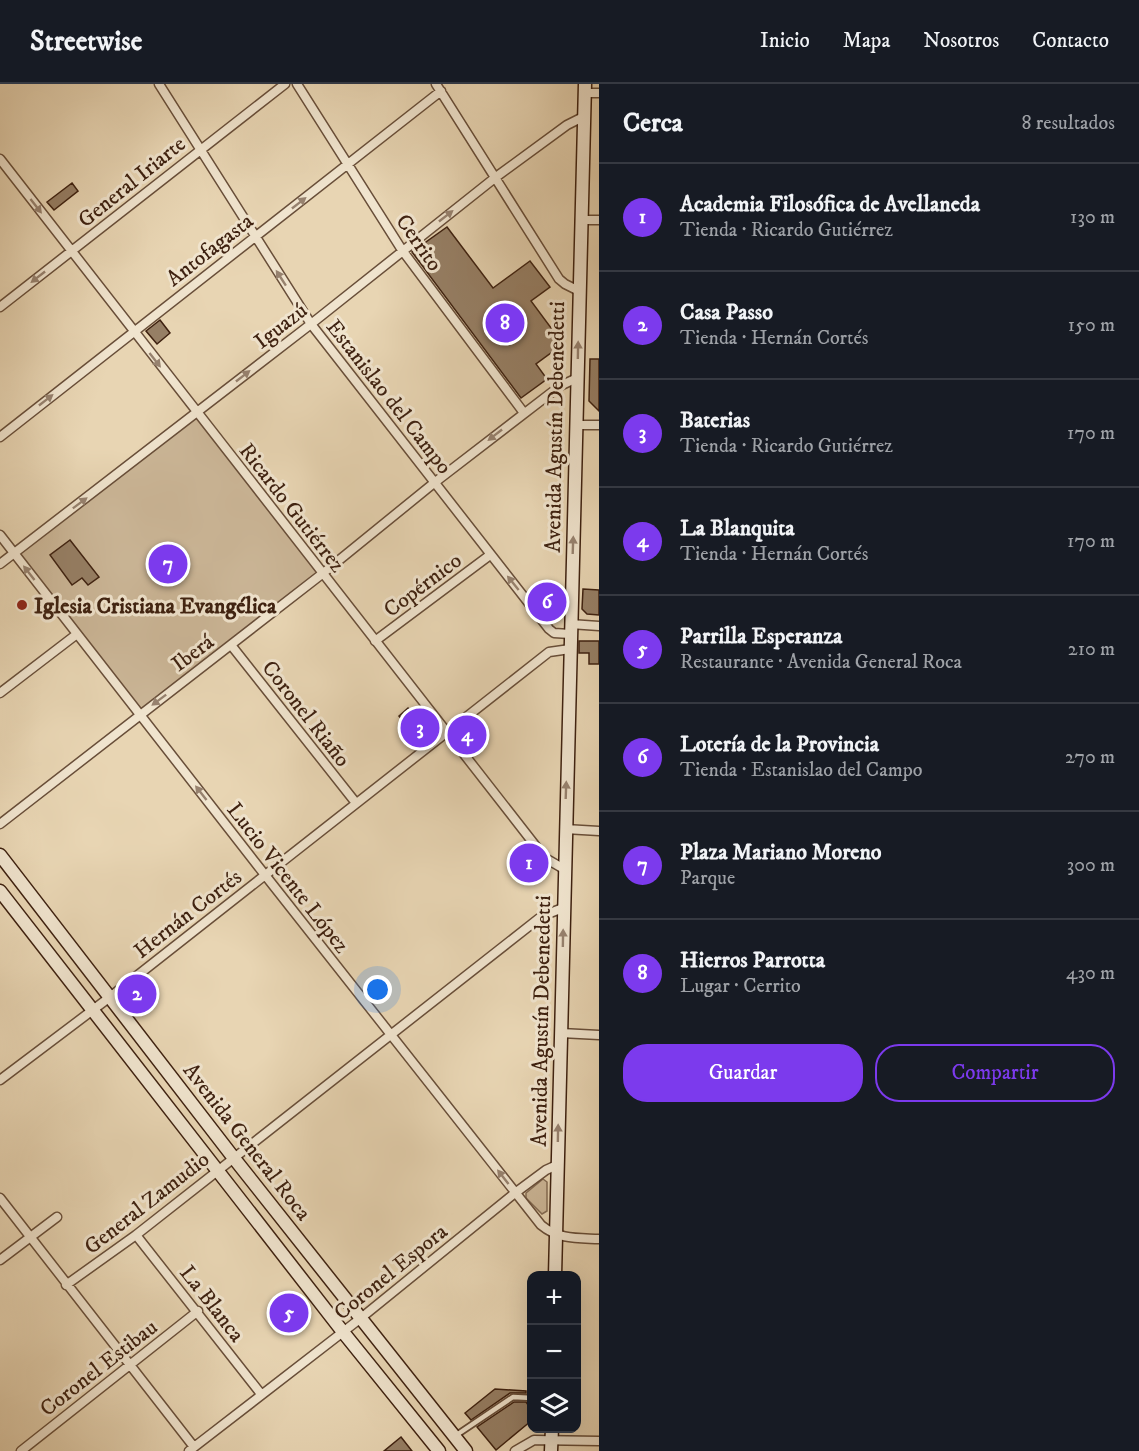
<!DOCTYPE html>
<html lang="es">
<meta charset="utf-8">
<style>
:root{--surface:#171b24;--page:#242831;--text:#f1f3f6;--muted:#9ea1a6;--line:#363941;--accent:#7c3aed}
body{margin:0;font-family:"IM FELL DW Pica",serif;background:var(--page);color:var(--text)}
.controls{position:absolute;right:18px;bottom:18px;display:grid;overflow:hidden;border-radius:12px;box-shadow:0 6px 24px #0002}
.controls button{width:54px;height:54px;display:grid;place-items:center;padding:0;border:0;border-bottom:2px solid var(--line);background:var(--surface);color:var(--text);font:30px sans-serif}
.you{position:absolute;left:378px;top:906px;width:21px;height:21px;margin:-15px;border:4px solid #fff;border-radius:50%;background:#1a73e8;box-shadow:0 0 0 9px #1a73e833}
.badge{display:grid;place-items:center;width:39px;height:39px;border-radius:50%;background:var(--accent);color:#fff;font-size:20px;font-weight:700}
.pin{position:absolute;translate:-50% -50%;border:3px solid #fff;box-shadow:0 2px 6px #0006}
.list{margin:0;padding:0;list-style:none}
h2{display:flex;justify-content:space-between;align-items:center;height:78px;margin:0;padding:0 24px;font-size:26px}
h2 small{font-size:20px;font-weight:400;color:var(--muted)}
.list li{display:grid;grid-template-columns:39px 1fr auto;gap:18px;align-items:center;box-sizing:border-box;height:108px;padding:0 24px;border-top:2px solid var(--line)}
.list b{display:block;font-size:22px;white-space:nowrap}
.list p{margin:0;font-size:20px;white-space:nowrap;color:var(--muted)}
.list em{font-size:20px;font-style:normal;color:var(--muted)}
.actions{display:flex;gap:12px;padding:18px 24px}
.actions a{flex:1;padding:14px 0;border:2px solid var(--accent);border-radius:24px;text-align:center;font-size:21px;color:var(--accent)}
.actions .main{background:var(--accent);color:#fff}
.icon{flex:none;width:33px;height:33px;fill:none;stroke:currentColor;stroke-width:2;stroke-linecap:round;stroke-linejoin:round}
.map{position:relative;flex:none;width:599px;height:1367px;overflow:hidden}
header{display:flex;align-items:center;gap:36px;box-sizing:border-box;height:84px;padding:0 30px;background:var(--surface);border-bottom:2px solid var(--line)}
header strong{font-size:28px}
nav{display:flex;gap:33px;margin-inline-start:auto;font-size:21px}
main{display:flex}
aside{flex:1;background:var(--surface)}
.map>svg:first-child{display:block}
.green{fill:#cbb697;stroke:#846c54;stroke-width:1.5}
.building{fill:#967f65;stroke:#3e2110;stroke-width:1.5}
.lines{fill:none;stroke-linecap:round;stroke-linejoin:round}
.service-casing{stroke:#684e39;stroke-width:8}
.minor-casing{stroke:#684e39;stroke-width:11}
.secondary-casing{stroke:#3e2110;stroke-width:15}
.service{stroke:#f0e4ce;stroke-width:4.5}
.minor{stroke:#f0e4ce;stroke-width:8}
.secondary{stroke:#f0e4ce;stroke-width:12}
.oneway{fill:#97826f}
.poi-dot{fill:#8f2418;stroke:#f0e4ce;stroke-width:2}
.labels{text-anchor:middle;stroke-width:6;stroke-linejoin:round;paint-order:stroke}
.street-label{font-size:22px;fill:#3e2110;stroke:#f0e4ce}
.poi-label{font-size:22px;font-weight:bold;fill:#3e2110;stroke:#f0e4ce;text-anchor:start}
</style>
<header>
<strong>Streetwise</strong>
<nav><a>Inicio</a><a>Mapa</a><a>Nosotros</a><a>Contacto</a></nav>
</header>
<main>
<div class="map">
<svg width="599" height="1367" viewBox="0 0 599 1367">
<rect width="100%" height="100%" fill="#e8d5b3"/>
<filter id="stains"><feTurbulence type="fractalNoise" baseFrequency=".00333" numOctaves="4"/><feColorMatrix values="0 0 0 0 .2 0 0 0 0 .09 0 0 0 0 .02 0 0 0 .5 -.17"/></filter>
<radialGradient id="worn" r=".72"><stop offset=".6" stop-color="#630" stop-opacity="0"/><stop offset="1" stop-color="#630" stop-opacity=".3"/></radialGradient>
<path class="green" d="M197 328 322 490 140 631 14 469Z
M543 1095 547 1098V1127L542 1130 526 1114V1109Z"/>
<path class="building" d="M72 99 78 107 54 126 47 118Z
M447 143 493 204 530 177 550 203 531 217 563 260 536 280 547 295 521 314 412 168Z
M160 236 170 249 157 260 146 247Z
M590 275H599V327L589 317Z
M70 456 99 493 88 501 82 494 72 501 50 471Z
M544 497 553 506 551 527 533 507Z
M583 505 599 506V531L587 530 582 525Z
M579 557H599V580H589V569H579Z
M408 624 423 642 422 646 416 651 399 632Z
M139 900 147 911 135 921 127 910Z
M495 1305 526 1307V1309H510L471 1336 465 1329Z
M514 1318H526L531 1325V1337L496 1366 477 1343Z
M401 1353 412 1367H384Z"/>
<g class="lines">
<defs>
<path id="service" d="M455 1352 513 1313 532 1314"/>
<path id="minor" d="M159 0 311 240 549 545 554 549 570 550
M297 0 402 166 524 329
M436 0 559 195 565 200 579 207
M584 9H599
M0 75 545 774 564 785
M580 136H599
M0 223 285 0
M576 341H599
M0 353 441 7
M0 451 265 791 541 1141C559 1156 578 1154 599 1155
M0 480 311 240 496 93 567 41 583 33
M570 540 599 542
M375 557 490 471
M231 561 356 719
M0 609 77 550
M0 740 322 490 434 399 560 302 577 294
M565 745 599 747
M561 949 599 951
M0 996 110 913 549 568 570 565
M0 1114 194 1363
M136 1151 261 1310
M0 1176 57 1133
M66 1201 136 1151 542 832 563 824
M21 1367 198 1227
M189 1367 361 1234 515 1109 546 1086 557 1081
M515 1367 534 1356 599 1357"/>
<path id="secondary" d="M0 771 233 1073 466 1367
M0 807 343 1248 439 1367
M555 1192 585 0
M551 1367 552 1344"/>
</defs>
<use href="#service" class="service-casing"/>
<use href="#minor" class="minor-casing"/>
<use href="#secondary" class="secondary-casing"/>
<use href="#service" class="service"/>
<use href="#minor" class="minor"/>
<use href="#secondary" class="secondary"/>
</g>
<defs><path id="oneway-solid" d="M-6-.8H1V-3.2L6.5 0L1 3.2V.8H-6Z" transform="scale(1.5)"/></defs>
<g class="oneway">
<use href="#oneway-solid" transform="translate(299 119) rotate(-38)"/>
<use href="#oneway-solid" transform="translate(36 122) rotate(52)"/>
<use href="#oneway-solid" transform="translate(446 132) rotate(-38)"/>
<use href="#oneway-solid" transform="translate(38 193) rotate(142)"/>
<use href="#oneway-solid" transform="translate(281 194) rotate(-123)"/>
<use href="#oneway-solid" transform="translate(578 266) rotate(-89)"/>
<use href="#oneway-solid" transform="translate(155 276) rotate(52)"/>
<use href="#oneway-solid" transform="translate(243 292) rotate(-38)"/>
<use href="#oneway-solid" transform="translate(46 316) rotate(-38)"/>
<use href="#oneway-solid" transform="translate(495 351) rotate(142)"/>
<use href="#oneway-solid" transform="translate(80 419) rotate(-37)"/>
<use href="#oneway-solid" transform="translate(573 461) rotate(-88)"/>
<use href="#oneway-solid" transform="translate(29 489) rotate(-128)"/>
<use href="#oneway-solid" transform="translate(513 499) rotate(-129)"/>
<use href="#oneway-solid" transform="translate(159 616) rotate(143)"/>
<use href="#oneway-solid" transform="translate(566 706) rotate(-88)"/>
<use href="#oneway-solid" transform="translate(201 709) rotate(-128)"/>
<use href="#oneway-solid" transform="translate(563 854) rotate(-89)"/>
<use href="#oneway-solid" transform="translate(558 1049) rotate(-89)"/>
<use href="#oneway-solid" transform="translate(503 1093) rotate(-128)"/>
</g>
<circle class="poi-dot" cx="22" cy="521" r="6"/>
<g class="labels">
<g class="street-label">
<text transform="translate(131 97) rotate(-39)" y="8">General Iriarte</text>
<text transform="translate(420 158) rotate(55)" y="8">Cerrito</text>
<text transform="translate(209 165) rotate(-38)" y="8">Antofagasta</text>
<text transform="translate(280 241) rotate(-38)" y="8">Iguazú</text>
<text transform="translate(390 312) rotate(52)" y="8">Estanislao del Campo</text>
<text transform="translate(554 343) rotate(-89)" y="8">Avenida Agustín Debenedetti</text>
<text transform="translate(293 423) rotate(52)" y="8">Ricardo Gutiérrez</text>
<text transform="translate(422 500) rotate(-37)" y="8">Copérnico</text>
<text transform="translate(192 568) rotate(-37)" y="8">Iberá</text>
<text transform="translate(307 629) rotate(52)" y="8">Coronel Riaño</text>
<text transform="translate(289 793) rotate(52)" y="8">Lucio Vicente López</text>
<text transform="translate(187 829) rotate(-38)" y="8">Hernán Cortés</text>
<text transform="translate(540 937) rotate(-89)" y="8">Avenida Agustín Debenedetti</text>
<text transform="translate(248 1057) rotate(52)" y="8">Avenida General Roca</text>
<text transform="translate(146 1118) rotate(-38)" y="8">General Zamudio</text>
<text transform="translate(390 1187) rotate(-39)" y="8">Coronel Espora</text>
<text transform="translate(213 1219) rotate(52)" y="8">La Blanca</text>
<text transform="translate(98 1283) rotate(-38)" y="8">Coronel Estibau</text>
</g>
<g class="poi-label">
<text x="34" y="529">Iglesia Cristiana Evangélica</text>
</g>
</g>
<rect width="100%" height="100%" filter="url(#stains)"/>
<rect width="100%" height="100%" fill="url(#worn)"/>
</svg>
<div class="controls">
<button>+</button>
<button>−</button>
<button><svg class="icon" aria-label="layers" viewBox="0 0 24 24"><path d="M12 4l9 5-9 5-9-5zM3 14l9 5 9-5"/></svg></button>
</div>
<div class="you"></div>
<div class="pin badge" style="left:529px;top:779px">1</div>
<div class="pin badge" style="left:137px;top:910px">2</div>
<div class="pin badge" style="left:420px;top:644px">3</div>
<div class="pin badge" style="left:467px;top:651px">4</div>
<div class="pin badge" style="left:289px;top:1229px">5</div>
<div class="pin badge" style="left:547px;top:518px">6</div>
<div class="pin badge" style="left:168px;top:480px">7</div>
<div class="pin badge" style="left:505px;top:239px">8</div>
</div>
<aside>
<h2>Cerca<small>8 resultados</small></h2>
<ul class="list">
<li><span class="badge">1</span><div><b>Academia Filosófica de Avellaneda</b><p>Tienda · Ricardo Gutiérrez</p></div><em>130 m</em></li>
<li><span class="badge">2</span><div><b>Casa Passo</b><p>Tienda · Hernán Cortés</p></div><em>150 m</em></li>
<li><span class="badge">3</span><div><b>Baterias</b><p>Tienda · Ricardo Gutiérrez</p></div><em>170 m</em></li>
<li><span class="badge">4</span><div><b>La Blanquita</b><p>Tienda · Hernán Cortés</p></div><em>170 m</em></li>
<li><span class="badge">5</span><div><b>Parrilla Esperanza</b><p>Restaurante · Avenida General Roca</p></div><em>210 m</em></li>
<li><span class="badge">6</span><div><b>Lotería de la Provincia</b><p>Tienda · Estanislao del Campo</p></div><em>270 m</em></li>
<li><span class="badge">7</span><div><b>Plaza Mariano Moreno</b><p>Parque</p></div><em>300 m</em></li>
<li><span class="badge">8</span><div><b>Hierros Parrotta</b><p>Lugar · Cerrito</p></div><em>430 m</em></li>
</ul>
<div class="actions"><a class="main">Guardar</a><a>Compartir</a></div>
</aside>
</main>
